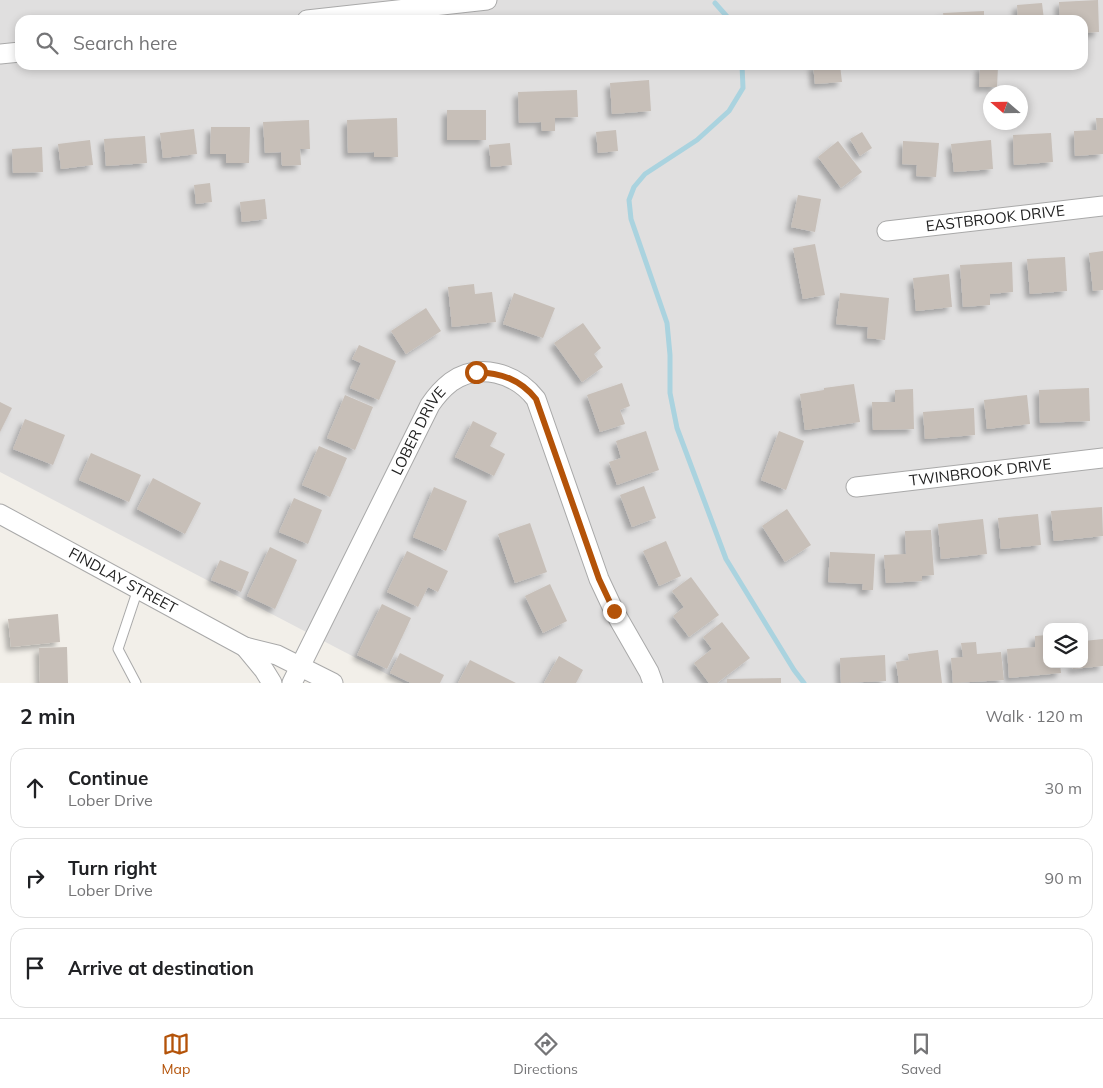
<!DOCTYPE html>
<meta charset="utf-8">
<style>
:root{--surface:#fff;--page:#f6f6f6;--text:#202124;--muted:#757577;--line:#e0e0e0;--accent:#b45309}
body{margin:0;font-family:Mulish,sans-serif;background:var(--page);color:var(--text)}
.controls{position:absolute;right:15px;bottom:15px;display:grid;overflow:hidden;border-radius:10px;box-shadow:0 2px 8px #0003}
.controls button{width:45px;height:45px;display:grid;place-items:center;padding:0;border:0;border-bottom:1px solid var(--line);background:var(--surface);color:var(--text);font:25px sans-serif}
.compass{position:absolute;left:983px;top:85px;width:45px;height:45px;border-radius:50%;background:var(--surface);box-shadow:0 2px 8px #0003;rotate:290deg}
.stop{position:absolute;width:15px;height:15px;margin:-11px;border:4px solid #b45309;border-radius:50%;background:#fff}
.stop.end{background:#b45309;border-color:#fff;box-shadow:0 1px 5px #0008}
.list{margin:0;padding:0;list-style:none}
h2{display:flex;justify-content:space-between;align-items:center;height:65px;margin:0;padding:0 20px;font-size:21px}
h2 small{font-size:16px;font-weight:400;color:var(--muted)}
.list li{display:grid;grid-template-columns:32px 1fr auto;gap:15px;align-items:center;box-sizing:border-box;height:80px;margin:0 10px 10px;padding:0 10px;border:1px solid var(--line);border-radius:15px}
.list b{display:block;font-size:19px;white-space:nowrap}
.list p{margin:0;font-size:16px;white-space:nowrap;color:var(--muted)}
.list em{font-size:16px;font-style:normal;color:var(--muted)}
.icon{flex:none;width:28px;height:28px;fill:none;stroke:currentColor;stroke-width:2;stroke-linecap:round;stroke-linejoin:round}
.map{position:relative;flex:none;width:1103px;height:683px;overflow:hidden}
.search{position:absolute;background:var(--surface);box-shadow:0 2px 8px #0003;left:15px;right:15px;top:15px;height:55px;display:flex;align-items:center;gap:12px;box-sizing:border-box;padding:0 18px;border-radius:15px;color:var(--muted);font-size:19px}
.sheet{height:335px;background:var(--surface)}
nav{display:flex;justify-content:space-around;align-items:center;box-sizing:border-box;height:70px;border-top:1px solid var(--line);background:var(--surface);font-size:14px;color:var(--muted)}
nav a{display:grid;justify-items:center;gap:2px}
nav .on{color:var(--accent)}
.map>svg:first-child{display:block}
.residential{fill:#e0dfdf;fill-rule:evenodd}
.lines{fill:none;stroke-linecap:round;stroke-linejoin:round}
.stream{stroke:#aad3df;stroke-width:5}
.building{fill:#c7bfb8;filter:url(#shadow)}
.service-casing{stroke:#a9a9a9;stroke-width:11}
.minor-casing{stroke:#a9a9a9;stroke-width:21}
.service{stroke:#fff;stroke-width:9}
.minor{stroke:#fff;stroke-width:19}
.route{stroke:#b45309;stroke-width:6}
.labels{text-anchor:middle;stroke-width:4;stroke-linejoin:round;paint-order:stroke}
.street-label{font-size:15px;fill:#222;stroke:#fff}
</style>
<div class="map">
<svg width="1103" height="683" viewBox="0 0 1103 683">
<defs>
<filter id="shadow"><feDropShadow dx="-4.5" dy="4.5" stdDeviation="2.5" flood-color="#0004"/></filter>
</defs>
<rect width="100%" height="100%" fill="#f2efe9"/>
<path class="residential" d="M0 0H1103V683H404L0 472ZM20 20H1083V65H20ZM990 92H1020V122H990ZM1047 627H1084V664H1047Z"/>
<g class="lines">
<path class="stream" d="M715 3 730 20
M742 65 743 88 729 111 697 140 645 174 634 187 629 200 631 219 667 323 670 355V393L677 428 726 559 794 670 804 683"/>
</g>
<path class="building" d="M1098 0 1099 32 1083 33V20H1060L1059 2Z
M1042 3 1044 20H1018L1017 5Z
M984 11V20H944L943 13Z
M813 65H840L842 82 815 84Z
M980 66 998 67 997 87H979Z
M649 80 651 111 612 114 610 83Z
M577 90 578 117 555 118V131H542L541 122 519 123 518 92Z
M447 110H486V140H447Z
M397 118 398 157H374V152L348 153 347 120Z
M1096 118H1103V154L1075 156 1074 131 1097 130Z
M309 120 310 149H300L301 165 282 166 281 152 265 153 263 122Z
M211 127H250L249 163H226V154H210Z
M194 129 197 154 163 158 160 133Z
M616 130 618 151 598 153 596 132Z
M862 132 872 148 860 156 850 139Z
M1051 133 1053 162 1014 165 1013 135Z
M145 136 147 163 106 166 104 139Z
M90 140 93 165 61 169 58 144Z
M991 140 993 169 954 172 951 144Z
M838 141 862 172 841 188 818 157Z
M903 141 939 143 936 177 916 176 917 165 902 164Z
M510 143 512 165 491 167 489 145Z
M42 147 43 172 13 173 12 149Z
M210 183 212 202 196 204 194 185Z
M798 195 821 199 815 232 791 227Z
M265 199 267 219 242 222 240 202Z
M815 244 825 295 803 299 793 248Z
M1103 251V290L1093 291 1089 253Z
M1065 257 1067 291 1030 294 1027 259Z
M1012 262 1013 292 990 294V305L963 307 960 265Z
M949 274 952 307 916 311 913 278Z
M474 284 475 294 492 292 496 322 452 327 448 287Z
M514 293 555 308 543 338 503 324Z
M840 293 889 298 885 340 867 338 868 327 836 324Z
M426 308 441 331 406 354 391 331Z
M583 323 601 348 594 354 603 367 582 382 554 343Z
M359 345 396 361 379 400 350 388 361 363 352 359Z
M622 383 630 406 620 410 625 424 600 432 587 395Z
M854 384 860 422 805 430 800 394 824 390V388Z
M1089 388 1090 421 1040 423 1039 390Z
M913 389 914 429 873 430 872 402H895V390Z
M345 395 373 407 355 450 327 438Z
M1027 395 1030 424 987 429 984 400Z
M0 402 12 408 0 432Z
M974 408 975 435 925 439 923 412Z
M25 419 65 435 53 465 13 449Z
M473 421 497 433 490 446 505 454 494 476 455 457Z
M646 431 659 470 617 485 609 462 621 458 616 441Z
M779 431 804 441 786 490 761 480Z
M319 446 347 458 330 497 302 485Z
M91 453 141 475 129 502 79 480Z
M153 478 201 503 185 534 137 509Z
M644 486 656 518 632 527 620 495Z
M434 487 467 501 446 551 413 537Z
M294 498 322 510 308 544 279 532Z
M1102 507 1103 536 1054 541 1051 511Z
M787 509 811 545 785 562 762 526Z
M1038 514 1041 545 1001 549 998 518Z
M983 519 987 554 941 559 938 524Z
M530 523 547 572 515 583 498 534Z
M931 530 934 575 922 576V581L886 583 884 555 906 554 905 531Z
M666 541 681 576 659 586 643 551Z
M270 547 297 560 275 609 247 596Z
M407 551 448 571 438 592 428 587 418 607 387 592Z
M830 552 875 554 873 590H862L863 584 828 582Z
M220 560 249 572 241 592 211 580Z
M691 577 719 615 689 637 673 616 684 607 672 591Z
M550 584 567 621 543 633 525 596Z
M382 604 411 618 387 669 357 655Z
M58 614 60 642 11 647 8 619Z
M722 622 750 658 717 683H709L694 663 712 649 703 637Z
M1047 635V664H1060L1061 673 1009 678 1007 649 1035 647V636Z
M1103 639V666L1073 669 1072 664H1084V641Z
M976 642 977 654 1001 652 1004 680 953 683 951 658 963 657 961 643Z
M67 647 68 683H40L39 648Z
M938 650 942 683H899L896 662 909 660 908 654Z
M400 653 444 675 440 683H411L390 673Z
M885 655 886 681 841 683 840 658Z
M559 656 583 670 576 683H544Z
M470 660 516 683H458Z
M781 678V683H727V679Z"/>
<g class="lines">
<defs>
<path id="service" d="M136 683 118 649 138 589"/>
<g id="minor">
<path d="M307 20 487 0"/>
<path d="M0 54 20 52"/>
<path id="s1" d="M887 231 1103 206"/>
<path id="s2" d="M856 487 1103 458"/>
<path id="s3" d="M0 514 245 647 277 655 333 683"/>
<path d="M245 647 264 670 272 683"/>
<path id="s4" d="M292 683 430 405C436 396 442 389 451 382 479 362 516 373 536 399L599 579 614 611 649 672 653 683"/>
</g>
</defs>
<use href="#service" class="service-casing"/>
<use href="#minor" class="minor-casing"/>
<use href="#service" class="service"/>
<use href="#minor" class="minor"/>
</g>
<g class="lines">
<path class="route" d="M476 372C501 373 520 379 536 399L599 579 614 611"/>
</g>
<g class="labels">
<g class="street-label">
<text dy="5" stroke="none"><textPath href="#s1" startOffset="109">EASTBROOK DRIVE</textPath></text>
<text dy="5" stroke="none"><textPath href="#s4" startOffset="282">LOBER DRIVE</textPath></text>
<text dy="5" stroke="none"><textPath href="#s2" startOffset="125">TWINBROOK DRIVE</textPath></text>
<text dy="5" stroke="none"><textPath href="#s3" startOffset="140">FINDLAY STREET</textPath></text>
</g>
</g>
</svg>
<div class="controls">
<button><svg class="icon" aria-label="layers" viewBox="0 0 24 24"><path d="M12 4l9 5-9 5-9-5zM3 14l9 5 9-5"/></svg></button>
</div>
<svg class="compass" viewBox="-18 -18 36 36"><path d="M0-13l5 13h-10z" fill="#e53935"/><path d="M0 13l5-13h-10z" fill="#757577"/></svg>
<div class="stop" style="left:476px;top:372px"></div>
<div class="stop end" style="left:614px;top:611px"></div>
<div class="search"><svg class="icon" aria-label="search" viewBox="0 0 24 24"><circle cx="10" cy="10" r="6"/><path d="M15 15l6 6"/></svg>Search here</div>
</div>
<section class="sheet">
<h2>2 min<small>Walk · 120 m</small></h2>
<ul class="list">
<li><svg class="icon" aria-label="ahead" viewBox="0 0 24 24"><path d="M12 20V5M6 11l6-6 6 6"/></svg><div><b>Continue</b><p>Lober Drive</p></div><em>30 m</em></li>
<li><svg class="icon" aria-label="right" viewBox="0 0 24 24"><path d="M7 20v-9h11M14 6l5 5-5 5"/></svg><div><b>Turn right</b><p>Lober Drive</p></div><em>90 m</em></li>
<li><svg class="icon" aria-label="arrive" viewBox="0 0 24 24"><path d="M6 21V4h12l-3 4 3 4H6"/></svg><div><b>Arrive at destination</b></div></li>
</ul>
</section>
<nav>
<a class="on"><svg class="icon" aria-label="map" viewBox="0 0 24 24"><path d="M3 6l6-2 6 2 6-2v14l-6 2-6-2-6 2zM9 4v14M15 6v14"/></svg>Map</a>
<a><svg class="icon" aria-label="directions" viewBox="0 0 24 24"><path d="M12 3l9 9-9 9-9-9zM9 14v-3h6M13 9l2 2-2 2"/></svg>Directions</a>
<a><svg class="icon" aria-label="saved" viewBox="0 0 24 24"><path d="M7 4h10v16l-5-4-5 4z"/></svg>Saved</a>
</nav>
